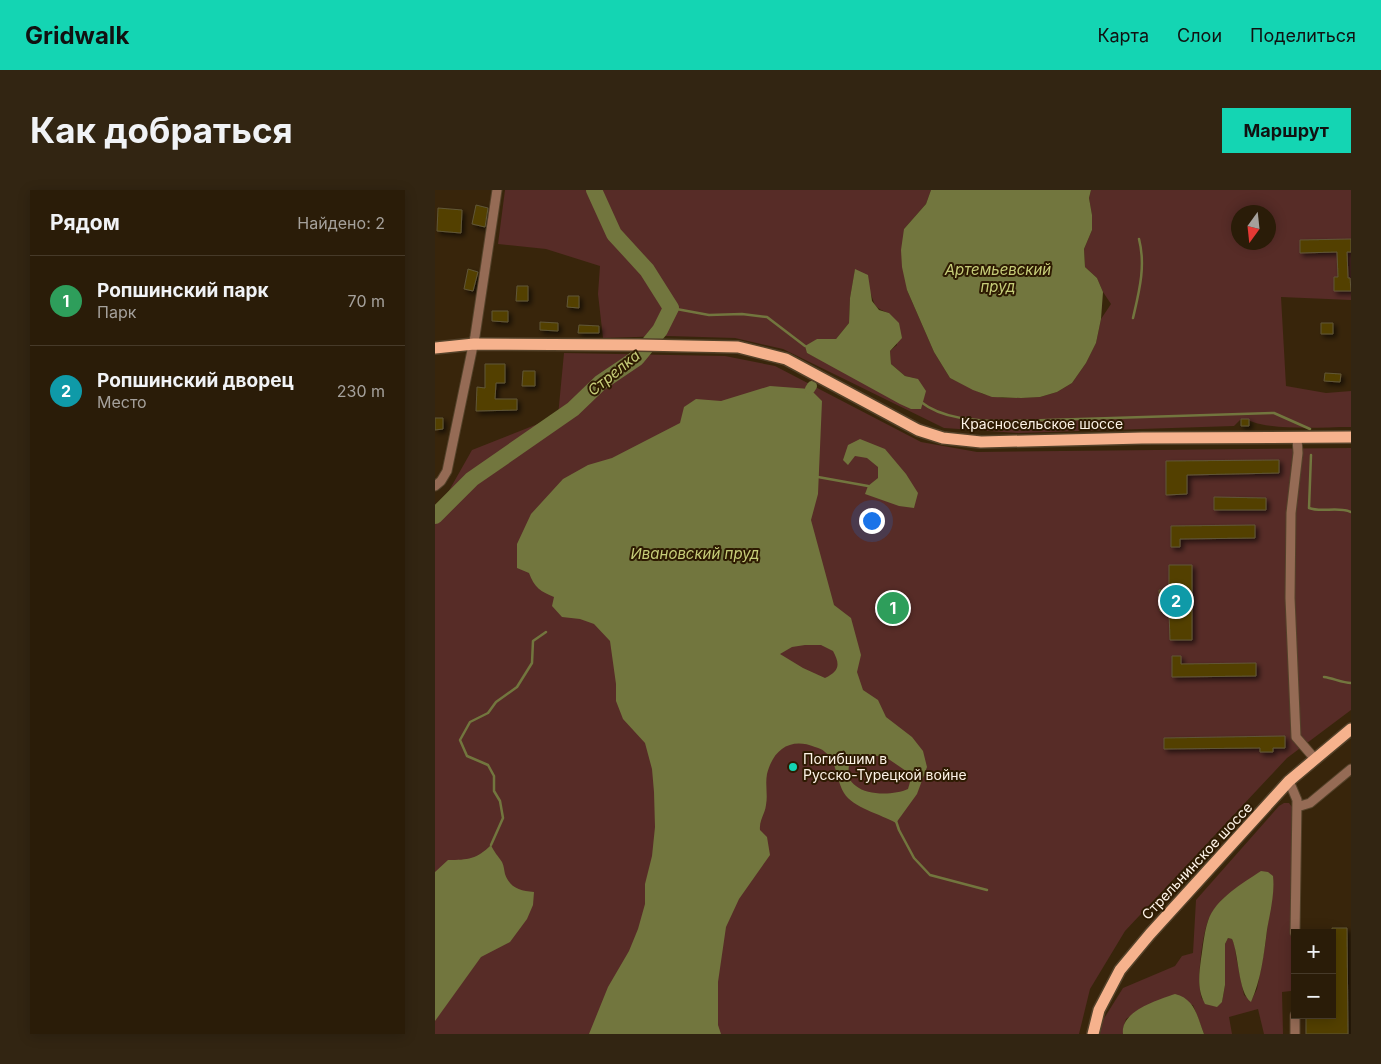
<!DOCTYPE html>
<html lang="ru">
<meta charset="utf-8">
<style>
:root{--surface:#2a1c08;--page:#322512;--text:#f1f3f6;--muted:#a5a19c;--line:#463a29;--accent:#14d5b3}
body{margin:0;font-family:Inter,sans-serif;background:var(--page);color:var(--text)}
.controls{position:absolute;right:15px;bottom:15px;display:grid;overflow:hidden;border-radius:0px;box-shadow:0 2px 12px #0003}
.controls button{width:45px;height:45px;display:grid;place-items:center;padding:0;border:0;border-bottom:1px solid var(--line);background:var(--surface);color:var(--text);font:25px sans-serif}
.compass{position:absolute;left:796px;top:15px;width:45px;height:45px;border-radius:50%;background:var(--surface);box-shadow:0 2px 12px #0003;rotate:195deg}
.you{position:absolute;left:436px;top:330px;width:18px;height:18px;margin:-12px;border:4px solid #fff;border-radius:50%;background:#1a73e8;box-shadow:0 0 0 8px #1a73e833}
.badge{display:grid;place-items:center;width:32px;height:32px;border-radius:50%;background:var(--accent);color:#fff;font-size:16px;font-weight:700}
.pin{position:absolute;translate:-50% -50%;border:2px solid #fff;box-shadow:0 1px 5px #0006}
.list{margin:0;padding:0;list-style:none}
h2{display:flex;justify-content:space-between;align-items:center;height:65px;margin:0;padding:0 20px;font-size:21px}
h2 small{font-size:16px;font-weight:400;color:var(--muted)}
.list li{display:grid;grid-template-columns:32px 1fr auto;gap:15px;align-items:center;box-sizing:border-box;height:90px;padding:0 20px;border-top:1px solid var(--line)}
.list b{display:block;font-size:19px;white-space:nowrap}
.list p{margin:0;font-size:16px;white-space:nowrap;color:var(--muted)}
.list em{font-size:16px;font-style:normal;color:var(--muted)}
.map{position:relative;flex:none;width:916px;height:844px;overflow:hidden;border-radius:0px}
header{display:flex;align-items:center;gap:30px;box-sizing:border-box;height:70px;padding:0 25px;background:var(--accent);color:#111}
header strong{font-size:24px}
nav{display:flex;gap:28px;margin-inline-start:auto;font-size:18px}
.intro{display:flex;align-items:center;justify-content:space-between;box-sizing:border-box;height:120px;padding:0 30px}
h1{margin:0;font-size:35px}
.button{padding:12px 22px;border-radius:0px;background:var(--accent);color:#111;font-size:18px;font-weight:700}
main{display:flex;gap:30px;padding:0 30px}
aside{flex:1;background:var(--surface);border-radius:0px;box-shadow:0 2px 12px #0003}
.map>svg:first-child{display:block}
.green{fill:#572c27;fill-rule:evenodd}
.water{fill:#72763e;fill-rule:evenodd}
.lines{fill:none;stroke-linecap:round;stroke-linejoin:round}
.stream{stroke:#72763e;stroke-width:2.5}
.canal{stroke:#72763e;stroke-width:10}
.river{stroke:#72763e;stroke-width:16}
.building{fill:#524100;stroke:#615637;filter:url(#shadow)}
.minor-casing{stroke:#54422a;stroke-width:11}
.major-casing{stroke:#54422a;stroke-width:14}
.minor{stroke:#956b55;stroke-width:9}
.major{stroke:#f6b28d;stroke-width:11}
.poi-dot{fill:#14d5b3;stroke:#2e1b02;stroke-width:2}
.labels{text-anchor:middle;stroke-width:4;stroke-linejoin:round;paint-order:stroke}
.street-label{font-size:14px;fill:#fdf3e7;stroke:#2e1b02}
.poi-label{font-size:14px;fill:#fdf3e7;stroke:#2e1b02;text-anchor:start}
.water-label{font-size:15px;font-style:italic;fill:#c6cd78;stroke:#2e1b02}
</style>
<header>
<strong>Gridwalk</strong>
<nav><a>Карта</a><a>Слои</a><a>Поделиться</a></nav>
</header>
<div class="intro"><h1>Как добраться</h1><a class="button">Маршрут</a></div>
<main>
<aside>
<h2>Рядом<small>Найдено: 2</small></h2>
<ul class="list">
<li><span class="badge" style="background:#2e9e5b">1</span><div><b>Ропшинский парк</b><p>Парк</p></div><em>70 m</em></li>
<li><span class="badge" style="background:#0f9aa8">2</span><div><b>Ропшинский дворец</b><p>Место</p></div><em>230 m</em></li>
</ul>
</aside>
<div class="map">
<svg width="916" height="844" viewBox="0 0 916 844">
<defs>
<filter id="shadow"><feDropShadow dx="3" dy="3" stdDeviation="2.5" flood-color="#0009"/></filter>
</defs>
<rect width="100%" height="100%" fill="#38250b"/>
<path class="green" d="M70 0H496L491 14 469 39 472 100 499 162 515 188 548 204 568 208 605 207 622 202 637 193 651 173 661 153 666 129 676 114 668 102 662 88 650 77 649 59 657 40V25L654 8 656 0H916V110L846 107 851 196 891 203 916 201V237C889 237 851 240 825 234 818 233 814 229 806 229L799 236 583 243 509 238 348 159 300 148 233 146 168 148 163 104 165 76 111 59 63 54ZM804 22H834V52H804ZM420 80C424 87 430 93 434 100 441 114 436 117 454 123L462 155 455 161 456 174 470 186 483 189 390 172 372 163 382 149H401L414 133 415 108Z
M129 163 290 166 340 176 486 252 542 262 916 258V520L852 568 690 741 655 799 644 844H0V315L11 306 37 260 123 226Z
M849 613H854L857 617 856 801 847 802 848 844H829L823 819 794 827 797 844H769L758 815 722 811 706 819 691 829 688 839V844H665L668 830 688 798 740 776 747 766 758 763 761 710 844 616ZM838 693 830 756 822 799 816 811 809 805 801 766 800 756 797 749 793 748 790 754V795L787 812 767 809C761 792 767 745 774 728 778 720 788 707 797 702 805 698 828 695 838 693Z"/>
<path class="water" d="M496 0H656L654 8 657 25V40L649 59 650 77 662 88 668 102 666 129 661 153 651 173 637 193 622 202 605 207 586 208 557 207 538 200 515 188 499 162 472 100 467 77 466 60 469 39 491 14Z
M420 79 433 85 437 111 444 120 454 123 464 133 467 148 455 161 456 174 470 186 483 189 491 201 486 219H476L465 214 372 163 370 156 382 149H401L414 133 415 108Z
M335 196 375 199 387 211 383 304 376 330 399 415 416 428 426 465 422 482 428 500 443 510 451 527 477 547 488 561 492 577 482 604 461 633C446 624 418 618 409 603 401 590 402 571 390 562 387 559 383 558 380 557 355 547 338 560 332 584 330 595 333 604 331 615 330 624 324 630 325 640L332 647 335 665 304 709 291 737 283 792V835L286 844H154L173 797 194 761 203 739 210 714V694L217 666 220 637 219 602 217 579 210 553 188 529 181 511V494L175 451 159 434 145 429 127 427 117 416 119 407C106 402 99 397 94 383L82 378V354L96 324 128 289 153 275 177 268 245 233 249 217 261 209 286 211ZM370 455H386L398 461C405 474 405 481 390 488L368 478 345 464 357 457ZM432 564 452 568 474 583 475 592 473 599C460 605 433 606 421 596 418 594 415 590 413 587L414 574 421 568Z
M425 249 450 259 471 284 483 303 479 318 464 316 430 304 433 296 443 288V277L432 268 420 266 413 275 408 270 413 255Z
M56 655C59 662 63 666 67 672 69 676 69 680 70 684 75 698 85 701 99 702L98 715 92 729 75 752 46 767 0 831V682L13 670C33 670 42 669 56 655Z
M826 681 833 682 838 686C840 704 835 722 832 740 829 764 826 790 816 812 803 803 804 764 797 749L793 748 790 754V795L787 812 782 817 770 814C762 799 764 785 766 769 768 757 769 743 773 731 780 709 808 693 826 681Z
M740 804C760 809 762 826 769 844H688C685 821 723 810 740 804Z"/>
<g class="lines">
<path class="stream" d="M236 118 274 125 307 124 332 127 370 156
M698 128C704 102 711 76 704 49
M486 212C507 229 542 231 569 231
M579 231 839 223 875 239
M876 265 874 318C887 323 902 316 916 322
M383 287 433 296
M889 487C898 488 907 493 916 493
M461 631 464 640 479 668 495 685 552 700
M56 655 68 628 65 611 59 601V586L53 575 32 566 25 550 35 532 53 523 61 512 82 497 97 473 98 451 111 442"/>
<path class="canal" d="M375 199 377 196"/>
<path class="river" d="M0 326 37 289 138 219 165 193 202 168 225 140 236 118 212 80 179 44 159 0"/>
</g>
<path class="building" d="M41 15 53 18 50 37 37 34Z
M3 18 27 20 26 43 2 41Z
M916 49V62H912L913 88H915L916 101H899V87H903L902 62 865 63V50Z
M33 79 43 82 38 101 29 99Z
M82 96H93V111H81Z
M133 106H144V118L132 117Z
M57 121H73V132L57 131Z
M105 132 123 133V141L105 140Z
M886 133H898V144H886Z
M144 135 164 136V143H143Z
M50 174H70V193H61L60 209H82V220L41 221 42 197 50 198Z
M88 181H100V196H87Z
M890 183 906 184 905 192 889 191Z
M0 228H8V239L0 240Z
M806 229H814V236H806Z
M844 270V283L752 285V304L731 305V271Z
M779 307 831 308V320H779Z
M820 335V348L745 349V357H736V336Z
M734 375H757V450H735L734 421H725L724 400H734Z
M737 466H746V474L821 473V486L737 487Z
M850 546V558H838V562H825V558L729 559V548Z
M897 738H912L913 844H871V825H897Z"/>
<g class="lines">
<defs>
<path id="minor" d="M862 248 863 263 856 323 855 408 861 547 880 569
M0 296 6 291 12 281 40 146 62 0
M854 591 862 610 860 743
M862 617 875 613 916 579
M860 844V825"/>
<path id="major" d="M0 158 39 154 204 155 303 157 351 169 483 240 508 248 546 252 707 248 916 247
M658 844 664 820 685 780 715 744 854 591 916 539"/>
</defs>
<use href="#minor" class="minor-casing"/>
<use href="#major" class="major-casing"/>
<use href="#minor" class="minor"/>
<use href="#major" class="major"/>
</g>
<circle class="poi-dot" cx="358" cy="577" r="5"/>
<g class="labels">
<g class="street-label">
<text x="607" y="239">Красносельское шоссе</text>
<text transform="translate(762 671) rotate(-47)" y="5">Стрельнинское шоссе</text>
</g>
<g class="poi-label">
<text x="368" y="574">Погибшим в<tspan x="368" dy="16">Русско-Турецкой войне</tspan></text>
</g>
<g class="water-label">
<text x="563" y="85">Артемьевский<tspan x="563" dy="17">пруд</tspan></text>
<text transform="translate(179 183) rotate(-39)" y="5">Стрелка</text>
<text x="260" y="369">Ивановский пруд</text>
</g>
</g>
</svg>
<div class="controls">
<button>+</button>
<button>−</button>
</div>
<svg class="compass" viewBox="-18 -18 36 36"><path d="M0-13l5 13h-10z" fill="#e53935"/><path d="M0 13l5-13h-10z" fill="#a5a19c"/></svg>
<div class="you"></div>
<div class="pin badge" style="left:458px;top:418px;background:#2e9e5b">1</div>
<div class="pin badge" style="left:741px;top:411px;background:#0f9aa8">2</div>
</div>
</main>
